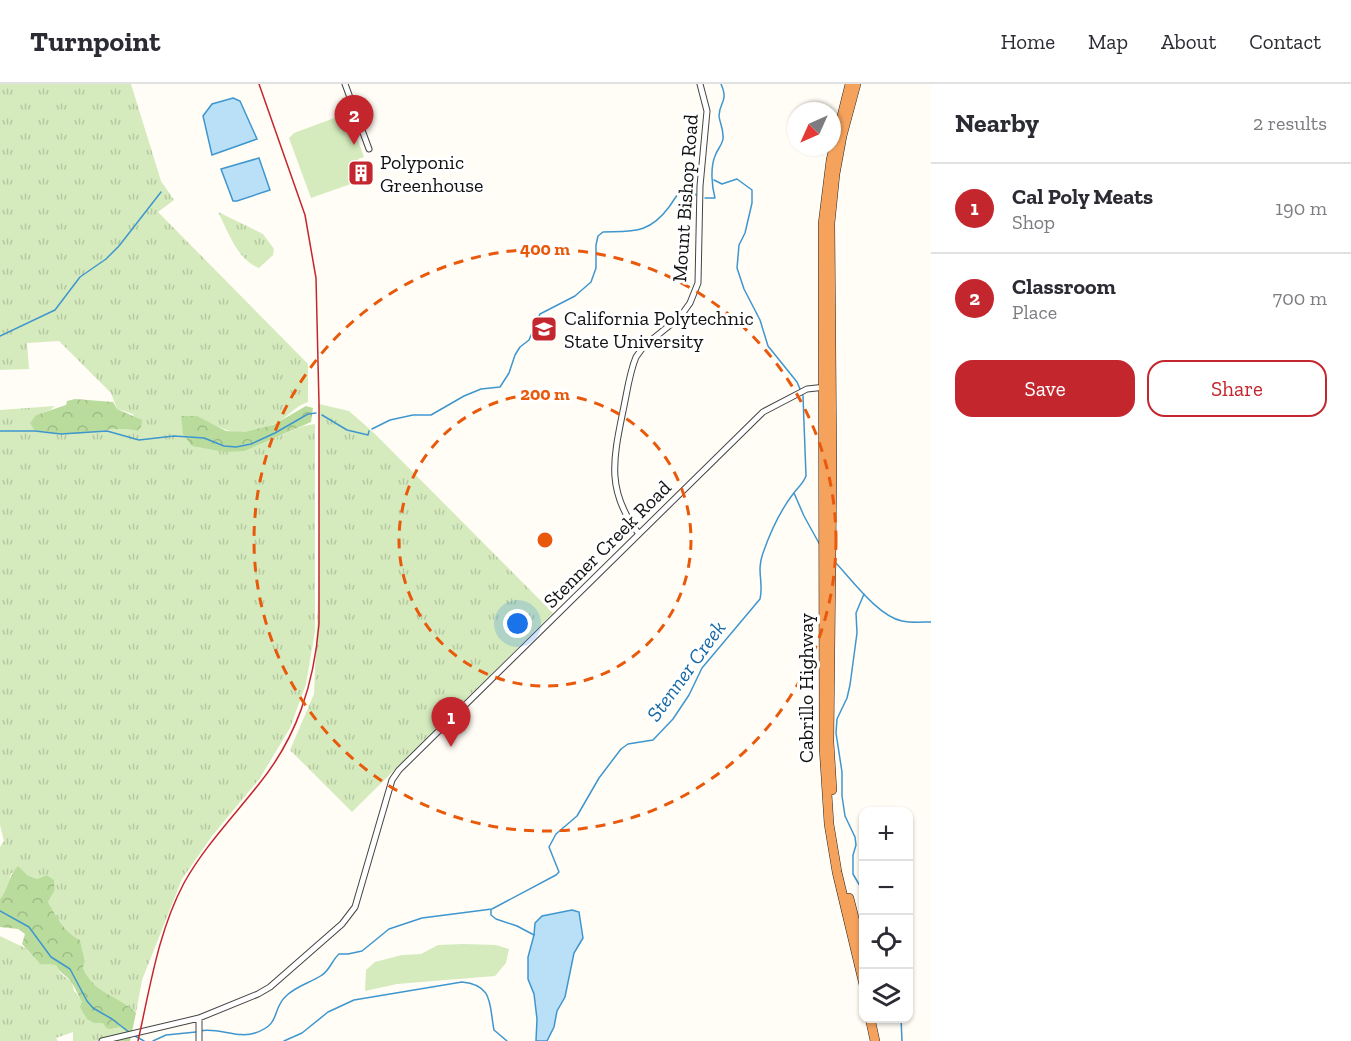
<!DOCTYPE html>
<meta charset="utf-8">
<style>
:root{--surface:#fff;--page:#f2f2f3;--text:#2b2b33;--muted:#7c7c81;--line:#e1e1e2;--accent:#c4262e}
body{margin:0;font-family:"Zilla Slab",serif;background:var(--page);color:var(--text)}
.controls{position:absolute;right:18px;bottom:18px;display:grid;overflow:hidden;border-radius:12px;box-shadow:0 2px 4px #0004}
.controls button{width:54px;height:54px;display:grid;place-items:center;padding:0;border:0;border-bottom:2px solid var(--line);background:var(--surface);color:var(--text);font:30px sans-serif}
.compass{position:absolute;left:787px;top:18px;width:54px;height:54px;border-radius:50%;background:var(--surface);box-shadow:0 2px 4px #0004;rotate:225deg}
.you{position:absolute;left:518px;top:540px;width:21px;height:21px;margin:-15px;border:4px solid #fff;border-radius:50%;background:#1a73e8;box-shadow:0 0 0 9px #1a73e833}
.badge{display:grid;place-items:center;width:39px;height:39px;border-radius:50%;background:var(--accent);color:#fff;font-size:20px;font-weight:700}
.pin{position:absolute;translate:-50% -50px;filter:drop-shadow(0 2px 3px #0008)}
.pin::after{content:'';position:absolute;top:32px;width:21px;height:18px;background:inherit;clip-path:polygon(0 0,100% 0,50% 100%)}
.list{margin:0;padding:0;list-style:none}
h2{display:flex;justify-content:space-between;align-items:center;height:78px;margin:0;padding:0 24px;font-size:26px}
h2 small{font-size:20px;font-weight:400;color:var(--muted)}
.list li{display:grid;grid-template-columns:39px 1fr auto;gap:18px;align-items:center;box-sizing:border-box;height:90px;padding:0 24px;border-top:2px solid var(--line)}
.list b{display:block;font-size:22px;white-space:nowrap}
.list p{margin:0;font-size:20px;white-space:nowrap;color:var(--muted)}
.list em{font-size:20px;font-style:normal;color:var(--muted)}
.actions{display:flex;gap:12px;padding:18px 24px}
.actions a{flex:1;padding:14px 0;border:2px solid var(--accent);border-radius:18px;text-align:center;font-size:21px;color:var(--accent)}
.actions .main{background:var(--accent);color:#fff}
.icon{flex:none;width:33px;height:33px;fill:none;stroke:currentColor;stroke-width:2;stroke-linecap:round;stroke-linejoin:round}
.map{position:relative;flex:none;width:931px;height:957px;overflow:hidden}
header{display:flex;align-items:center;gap:36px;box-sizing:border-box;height:84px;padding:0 30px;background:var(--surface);border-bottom:2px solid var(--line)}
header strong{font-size:28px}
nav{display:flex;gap:33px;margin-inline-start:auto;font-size:21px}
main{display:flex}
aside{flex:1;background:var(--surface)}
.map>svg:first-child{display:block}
.grass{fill:url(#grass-tufts)}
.forest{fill:url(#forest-crowns)}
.park{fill:#d5ebbd}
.water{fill:#b9e0f7;stroke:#3f96cf;stroke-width:1.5}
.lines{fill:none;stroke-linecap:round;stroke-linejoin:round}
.stream{stroke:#3f96cf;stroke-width:1.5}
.street-casing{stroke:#444;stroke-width:7}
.highway-casing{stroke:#222;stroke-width:10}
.street{stroke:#fff;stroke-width:5}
.highway{stroke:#f5a25d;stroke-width:9}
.rail{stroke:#c4262e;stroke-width:1.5}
.ring{fill:none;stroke:#e8590c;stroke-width:3;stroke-dasharray:10 8}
.labels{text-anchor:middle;stroke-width:6;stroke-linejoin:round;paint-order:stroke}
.poi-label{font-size:20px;fill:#111;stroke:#fff;text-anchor:start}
.street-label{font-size:20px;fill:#111;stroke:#fff}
.water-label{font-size:21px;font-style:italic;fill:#1768a6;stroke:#fff}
.centre{fill:#e8590c;stroke:#fff;stroke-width:3}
.ring-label{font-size:18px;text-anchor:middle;font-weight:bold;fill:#e8590c;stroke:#fff;stroke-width:6;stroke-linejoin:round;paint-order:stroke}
</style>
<header>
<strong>Turnpoint</strong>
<nav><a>Home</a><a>Map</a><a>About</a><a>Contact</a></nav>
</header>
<main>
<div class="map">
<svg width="931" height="957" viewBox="0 0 931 957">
<defs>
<pattern id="grass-tufts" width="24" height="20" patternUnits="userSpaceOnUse" patternTransform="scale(1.5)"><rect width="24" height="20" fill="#d5ebbd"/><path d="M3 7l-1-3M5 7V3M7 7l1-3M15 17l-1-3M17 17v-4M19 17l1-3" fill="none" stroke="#b6c8a1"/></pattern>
<pattern id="forest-crowns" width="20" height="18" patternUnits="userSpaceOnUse" patternTransform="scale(1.5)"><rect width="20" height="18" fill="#b9dc9c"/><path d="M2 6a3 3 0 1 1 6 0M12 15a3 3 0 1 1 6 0" fill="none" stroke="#9ebc85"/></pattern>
</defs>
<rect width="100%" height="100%" fill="#fffdf5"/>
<path class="grass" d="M0 0H131L161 97 174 116 158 128 308 280V318C294 322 286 336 272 341 265 345 253 348 244 348 219 350 206 330 181 333L245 367 303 342 315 340V547L306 600 290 644 260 694 212 752 182 795 142 896 136 929C118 910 96 912 83 884L85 877 80 856C64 848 57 833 48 818L55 806 54 796 47 791 37 795 27 791 11 789 8 805 0 815V763L4 757 0 741V326L55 322 50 326 36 331 35 347C50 348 64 351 79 350 98 348 117 342 137 347L133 330 117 325 111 309 59 257 27 259 29 285 0 286Z
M218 128 263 150 274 165 273 171 259 184C237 176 228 147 218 128Z
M319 320 349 327 374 349 553 529 352 728 290 666 314 610 319 492Z
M0 852 25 864 40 880 56 881 61 890 72 898 74 907 98 937 120 942 126 949 96 957H73V948L56 954 58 957H0Z"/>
<path class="forest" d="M75 315 113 318 117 325 142 336 141 343 137 347C117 342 98 348 79 350 64 351 50 348 35 347L30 339 36 331 66 321 67 317Z
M306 322 313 324 311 338 245 367 225 368 192 362 183 350 181 332H197L226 347 245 348 273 341Z
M18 782 27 791 37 795 47 791 54 796 55 806 48 818C57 833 64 848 80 856L85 877 83 884C96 912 118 910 136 929L130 957H102L126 948 120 943 110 945 106 944 103 939H94L87 935 80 923 82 918C79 913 73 899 70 896 64 890 60 889 56 881L40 880 22 860 25 850 18 845 0 843V815C9 805 8 792 18 782Z"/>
<path class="park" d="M348 29 364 73 358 75 365 95 311 114 289 54 294 49Z
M463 860 496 861 509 865 506 879 495 892 397 900 365 907 366 886 375 878 402 871 421 870 438 861Z"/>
<path class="water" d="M233 14 240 17 257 55 212 71 203 32 212 20Z
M259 74 270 106 237 117H233L221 85Z
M572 826 579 828 583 854 574 869 565 913 557 927 554 943 547 957H536L537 935 534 910 528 895V873L534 851 535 839 542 832Z"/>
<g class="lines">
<path class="stream" d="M705 114H715C712 103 710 84 715 72 717 66 722 61 723 55 724 46 720 40 719 32 719 18 729 18 721 0
M0 252 55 226 80 193 106 175 119 162 161 108
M322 331 347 346 368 351 369 347
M372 345 390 336 413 331H431L464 312 481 305 500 303 509 289 515 271 520 263 529 256 540 230 575 212 591 198 596 184V161L598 152 603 148C633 147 649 150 669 123 675 115 678 107 687 102L696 111
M0 347H35L61 350 107 347 139 356 174 352 204 354 224 362 236 363 251 360 275 349 308 330 316 329
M794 409 804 432 820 461
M835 478C852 496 878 532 902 537 911 539 922 538 931 538
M864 809 853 790V771L856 761 855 753 845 732 842 712V688L836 649 837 635 847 614 850 601 857 549 856 529 864 510
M491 826V831L496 835 517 842 534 851
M0 827 29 843 51 873 70 885 87 917 93 924 112 935 129 948
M901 934 902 957
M200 947C218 943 238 955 255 949 282 940 271 926 286 912 296 902 310 899 322 891 330 886 332 876 339 870H348L362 867 389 845 422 834 492 825 556 791 559 788 549 763 556 750 577 732 599 694 621 665 628 660 653 656 673 635 689 611 702 584 760 515C764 498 756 488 763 469 770 449 780 427 793 410 798 403 803 400 806 392L803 312 797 298 768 262 760 236 744 205 737 184 739 161 745 149 752 119V106L737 95 722 100 714 96
M135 952 144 957
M153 957 166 951 196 948
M284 957 302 949 328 928 354 916 462 898C494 901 489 921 494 946L507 957"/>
<defs>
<path id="street" d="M345 0 369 65
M639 450C606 408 613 376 623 327 627 309 629 290 636 273L644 262 680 233 690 219 698 199 700 102 707 27 700 0
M102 957 199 934 258 910 270 903 342 840 355 823 392 696 399 686 763 328 807 305 826 303
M199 957V934"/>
<path id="highway" d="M850 0 831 76 823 140 824 663 829 740 837 788 864 901
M832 706 829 658 832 383 830 139 835 90 842 52 856 0
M849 814 864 873
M870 934 875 957"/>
</defs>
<use href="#street" class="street-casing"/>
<use href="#highway" class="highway-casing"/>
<use href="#street" class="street"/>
<use href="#highway" class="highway"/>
<path class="rail" d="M138 957C150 904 158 848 184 799 204 763 233 733 259 700 297 653 314 600 319 540V320L316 194 305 131 259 0"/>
</g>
<g class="ring">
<circle cx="545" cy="456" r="146"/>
<circle cx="545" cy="456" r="291"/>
</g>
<defs>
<symbol id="building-square" viewBox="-11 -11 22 22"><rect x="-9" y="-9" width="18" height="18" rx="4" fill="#c4262e" stroke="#fff"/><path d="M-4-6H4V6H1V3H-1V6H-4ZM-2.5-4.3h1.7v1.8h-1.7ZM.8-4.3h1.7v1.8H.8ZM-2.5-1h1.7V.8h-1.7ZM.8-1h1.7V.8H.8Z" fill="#fff"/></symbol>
<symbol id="university-square" viewBox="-11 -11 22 22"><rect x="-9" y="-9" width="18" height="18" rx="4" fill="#c4262e" stroke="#fff"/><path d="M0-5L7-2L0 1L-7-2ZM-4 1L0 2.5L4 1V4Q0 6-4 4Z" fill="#fff"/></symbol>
</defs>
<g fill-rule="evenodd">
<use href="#building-square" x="346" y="74" width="30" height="30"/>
<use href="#university-square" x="529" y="230" width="30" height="30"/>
</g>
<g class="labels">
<g class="poi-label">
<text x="380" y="85">Polyponic<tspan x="380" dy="23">Greenhouse</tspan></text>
<text x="564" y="241">California Polytechnic<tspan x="564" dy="23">State University</tspan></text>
</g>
<g class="street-label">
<text transform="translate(685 114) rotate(-86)" y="7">Mount Bishop Road</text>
<text transform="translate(607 460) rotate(-45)" y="7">Stenner Creek Road</text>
<text transform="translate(806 604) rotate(-90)" y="7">Cabrillo Highway</text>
</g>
<g class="water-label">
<text transform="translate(686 587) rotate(-54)" y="7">Stenner Creek</text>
</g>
</g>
<circle cx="545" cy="456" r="9" class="centre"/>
<g class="ring-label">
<text x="545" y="171">400 m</text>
<text x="545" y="316">200 m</text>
</g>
</svg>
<div class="controls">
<button>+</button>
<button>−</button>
<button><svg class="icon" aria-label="locate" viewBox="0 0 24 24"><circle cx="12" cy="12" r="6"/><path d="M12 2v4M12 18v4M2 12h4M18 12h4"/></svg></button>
<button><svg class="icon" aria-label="layers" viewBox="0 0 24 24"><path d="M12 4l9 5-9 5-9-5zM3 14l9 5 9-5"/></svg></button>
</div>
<svg class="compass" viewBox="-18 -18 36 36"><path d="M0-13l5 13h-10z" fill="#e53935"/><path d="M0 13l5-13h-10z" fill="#7c7c81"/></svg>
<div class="you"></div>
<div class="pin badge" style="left:451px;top:663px">1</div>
<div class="pin badge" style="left:354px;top:61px">2</div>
</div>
<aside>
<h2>Nearby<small>2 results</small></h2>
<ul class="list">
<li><span class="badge">1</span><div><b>Cal Poly Meats</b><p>Shop</p></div><em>190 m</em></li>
<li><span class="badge">2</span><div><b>Classroom</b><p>Place</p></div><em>700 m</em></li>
</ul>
<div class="actions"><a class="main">Save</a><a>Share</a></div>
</aside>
</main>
